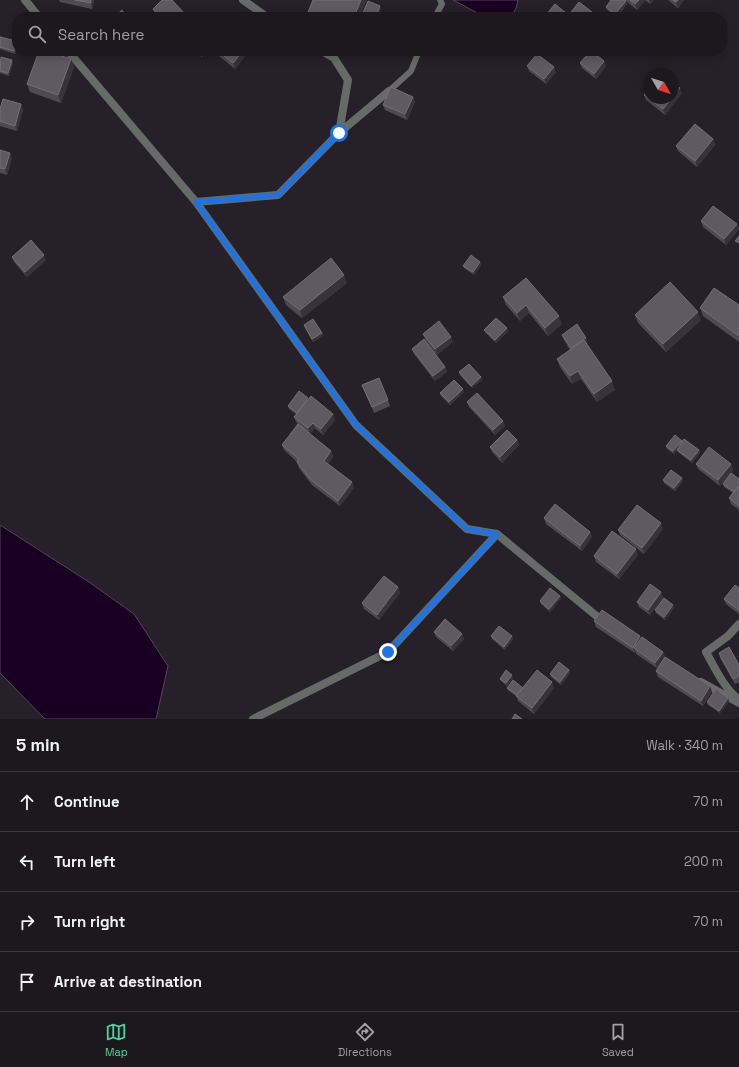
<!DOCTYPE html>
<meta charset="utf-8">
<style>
:root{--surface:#1c181e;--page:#29252b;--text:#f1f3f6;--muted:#a0a0a4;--line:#3a373c;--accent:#4cd39a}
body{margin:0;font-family:"Space Grotesk",sans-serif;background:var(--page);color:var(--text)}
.compass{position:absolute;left:643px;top:68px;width:36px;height:36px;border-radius:50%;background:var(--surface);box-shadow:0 2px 10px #0003;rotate:129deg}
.stop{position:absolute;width:12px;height:12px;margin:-9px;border:3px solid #1a73e8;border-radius:50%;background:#fff}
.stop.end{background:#1a73e8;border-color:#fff;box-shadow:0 1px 4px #0008}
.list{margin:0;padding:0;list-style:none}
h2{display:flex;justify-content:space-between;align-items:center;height:52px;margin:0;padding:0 16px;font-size:17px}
h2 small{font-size:13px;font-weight:400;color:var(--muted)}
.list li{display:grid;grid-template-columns:26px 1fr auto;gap:12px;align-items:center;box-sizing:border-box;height:60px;padding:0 16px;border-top:1px solid var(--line)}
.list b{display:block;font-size:15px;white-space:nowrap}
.list em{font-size:13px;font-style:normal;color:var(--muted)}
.icon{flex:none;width:22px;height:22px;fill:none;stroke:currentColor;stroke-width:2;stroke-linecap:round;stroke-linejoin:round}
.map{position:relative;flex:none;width:739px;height:719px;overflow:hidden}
.search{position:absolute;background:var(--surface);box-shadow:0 2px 10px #0003;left:12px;right:12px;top:12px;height:44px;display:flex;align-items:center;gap:10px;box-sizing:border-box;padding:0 14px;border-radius:16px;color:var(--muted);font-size:15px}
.sheet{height:292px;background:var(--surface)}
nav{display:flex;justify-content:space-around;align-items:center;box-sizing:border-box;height:56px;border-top:1px solid var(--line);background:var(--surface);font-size:11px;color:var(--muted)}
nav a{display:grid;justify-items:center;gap:2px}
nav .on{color:var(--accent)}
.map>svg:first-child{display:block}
.water{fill:#190022;stroke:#56435d}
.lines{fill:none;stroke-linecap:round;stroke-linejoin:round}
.service{stroke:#666b68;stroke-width:6}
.minor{stroke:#666b68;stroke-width:8}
.wall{fill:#4f4952}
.shaded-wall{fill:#38323b}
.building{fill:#5f5a62;stroke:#746f77}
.route{stroke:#1a73e8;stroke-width:5}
</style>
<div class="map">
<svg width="739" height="719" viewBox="0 0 739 719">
<rect width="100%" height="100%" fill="#262028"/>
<path class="water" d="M453 0H518L516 8 511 17H485Z
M0 525 89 582 134 614 168 666 156 719H45L0 673Z"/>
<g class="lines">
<path class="service" d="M435 17 442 4 440 0
M389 91 411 71 419 51"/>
<path class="minor" d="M25 0 39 17
M243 0 267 17
M68 51 196 202 356 425 467 529 497 534 605 623
M322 51 334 58 348 80 339 133
M196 202 278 195 339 133 389 91
M701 682 739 703
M739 700C724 688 715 668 706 652L728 636 739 624
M253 719 388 652 497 534"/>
</g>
<path class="wall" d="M59 0H94L92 9 60 2Z
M610 0H625L627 4 617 17 607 10 606 7 611 1Z
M626 0H654L650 4 645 0 637 10 626 1Z
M668 0H684L678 8Z
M153 9 185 14 186 17H158L155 14Z
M0 37 16 41 17 46 15 54 0 49Z
M194 51H207L202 57Z
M217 51H243L245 56 235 69 219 56Z
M0 59 13 63 9 76 0 73Z
M604 61 606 66 596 79 582 68 580 63Z
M527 66 556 72 546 84 529 71Z
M74 67 61 103 30 92 27 84Z
M682 93 665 115 646 100 644 95Z
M413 97 415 102 407 120 385 110 383 105Z
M21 104 23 110 17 131 0 126V109Z
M713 139 715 145 697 167 678 151 676 146Z
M0 150 12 158 7 175 0 173Z
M701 221 737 224 739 229 726 245 703 227Z
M12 257 46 260 27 277 14 262Z
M480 262 481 265 474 275 464 268 463 266Z
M526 278 562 324 548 336 529 313 520 321 506 305 503 297Z
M347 283 302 318 286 305 283 297Z
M739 305V342L703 316 700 308Z
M635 315 701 320 666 352 638 323Z
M304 325 322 333 323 336 313 342 305 328Z
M507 328 508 331 496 343 485 332 484 330Z
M423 334 453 342 437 355 425 339Z
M562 335 588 343 586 344 615 390 597 402 581 379 572 384 560 367 557 359 570 350 564 340Z
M412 349 445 367 447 372 435 381 414 354Z
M459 372 481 377 482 380 472 388 460 375Z
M362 385 388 400 390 406 374 413Z
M464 392 450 405 441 396 440 393Z
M467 402 503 421 505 426 495 435 469 407Z
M288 406 335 420 323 435 315 428 310 434 300 426 331 451 333 457 328 464 352 482 354 488 340 506 312 485 299 468 297 462 284 450 282 445 298 424 296 422 294 417 296 414 289 409Z
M517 440 519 445 502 463 492 452 490 447Z
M682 442 699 450 700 453 692 463 678 452 677 450 674 454 667 449 666 446Z
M696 464H731L733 470 720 486 698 469Z
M739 479V510L731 504 729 498 733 493 724 487 723 484Z
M663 480 683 481 675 491 664 483Z
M544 518 590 532 592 537 582 551 546 524Z
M663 529 644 554 620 535 618 530Z
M638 555 619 579 596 562 594 556Z
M398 587 400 593 379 620 364 609 362 603Z
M739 588V614L726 604 724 599Z
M661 592 663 598 650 615 639 607 637 602Z
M560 596 561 598 550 612 541 604 540 601Z
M674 608 665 620 656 613 655 610Z
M594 621 640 636 641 639 663 652 665 657 710 686 712 692 703 706 658 677 656 671 665 658 657 668 636 654V652L635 653 596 627Z
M434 632 462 634 464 639 453 651 436 637Z
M491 636 513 639 505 650 492 639Z
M719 653 739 665V682L735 684 720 658Z
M569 670 570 673 561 685 551 677 550 674Z
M513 678 507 686 501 681 500 679Z
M507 688H554L534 714 518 701 517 697 508 690Z
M728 698 729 701 720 713 708 705 707 702Z"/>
<path class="shaded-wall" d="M91 0H94L92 9 91 3Z
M361 0H367L360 17H354Z
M639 0H645L637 10 635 4Z
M649 0H654L650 4Z
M678 0H684L678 8 676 2Z
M626 1 627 4 616 17 615 14Z
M380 6 381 9 378 17H376Z
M592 12 594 17H587Z
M16 41 17 46 15 54 14 51Z
M204 51H207L202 57 201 54Z
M243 51 245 56 235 69 233 63Z
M71 59 74 67 61 103 58 95Z
M12 60 13 63 9 76 8 73Z
M604 61 606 66 596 79 594 74Z
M554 67 556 72 546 84 544 79Z
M680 88 682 93 665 115 663 109 672 98H673V97Z
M413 97 415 102 407 120 405 114Z
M21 104 23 110 17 131 15 126Z
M713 139 715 145 697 167 695 161Z
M10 153 12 158 7 175 5 169Z
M737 224 739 229 726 245 724 239Z
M44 255 46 260 27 277 25 272Z
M480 262 481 265 474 275 473 272Z
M344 275 347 283 302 318 300 310Z
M526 305 529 313 520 321 517 313Z
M698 312 701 320 666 352 663 344Z
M559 316 562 324 548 336 545 328Z
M507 328 508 331 496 343 495 340Z
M322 333 323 336 313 342 312 339Z
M451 337 453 342 437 355 435 349Z
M586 338 588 343 573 353 571 348Z
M445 367 447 372 435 381 433 376Z
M578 371 581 379 572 384 570 376Z
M481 377 482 380 472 388 471 386Z
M612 381 615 390 597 402 594 394Z
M463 389 464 392 450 405 449 402Z
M333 414 335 420 323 435 321 429Z
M503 421 505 426 495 435 493 430Z
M313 423 315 428 310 434 308 428Z
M517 440 519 445 502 463 500 457Z
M682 441 683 443 674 454 673 451Z
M699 450 700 453 692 463 691 460Z
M331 451 333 457 326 466 324 461Z
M731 464 733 470 720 486 718 480Z
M682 478 683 481 675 491 674 488Z
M352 482 354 488 340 506 338 501Z
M661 523 663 529 644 554 642 548Z
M590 532 592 537 582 551 580 546Z
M636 549 638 555 619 579 617 574Z
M398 587 400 593 379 620 377 615Z
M661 592 663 598 650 615 648 610Z
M560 596 561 598 550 612 549 609Z
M673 605 674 608 665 620 664 617Z
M462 634 464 639 453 651 451 646Z
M512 636 513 639 505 650 504 647Z
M640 636 642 642 634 648 636 652 635 653 633 648Z
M663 652 665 657 657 668 655 663Z
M569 670 570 673 561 685 560 682Z
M512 675 513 678 507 686 506 683Z
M552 682 554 688 534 714 532 708Z
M710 686 712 692 703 706 701 701Z
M728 698 729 701 720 713 719 711Z"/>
<path class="building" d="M75 0H91V3Z
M162 0H172L185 14 182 17H160L153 9Z
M313 0H361L354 17H306Z
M611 0H625L626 1 615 14 606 7Z
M630 0H639L635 4Z
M673 0H678L676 2Z
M368 1 380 6 376 17H366L362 15Z
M579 2 592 12 587 17H567Z
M555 4 567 14 565 17H548L546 15Z
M122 10 127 17H114Z
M0 37 16 41 14 51 0 47Z
M39 51H47L71 59 58 95 27 84Z
M196 51H204L201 54Z
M218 51H243L233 63Z
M590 51H592L604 61 594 74 580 63Z
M537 54 554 67 544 79 527 66Z
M1 57 12 60 8 73 0 71Z
M673 83 680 88 673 97Z
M391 87 413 97 405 114 383 105Z
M649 88V98H672L663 109 644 95Z
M3 99 21 104 15 126 0 121V109Z
M695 124 713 139 695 161 676 146Z
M0 150 10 153 5 169 0 168Z
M713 206 737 224 724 239 701 221Z
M739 236V243L735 241Z
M31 240 44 255 25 272 12 257Z
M471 255 480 262 473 272 463 266Z
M331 258 344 275 300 310 283 297Z
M526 278 559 316 545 328 526 305 517 313 503 297Z
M670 282 698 312 663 344 635 315Z
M714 288 739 305V336L700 308Z
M496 318 507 328 495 340 484 330Z
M313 319 322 333 312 339 304 325Z
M439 321 451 337 435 349 423 334Z
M577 324 586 338 571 348 562 335Z
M424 339 445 367 433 376 412 349Z
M584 340 612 381 594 394 578 371 570 376 557 359Z
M469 364 481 377 471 386 459 372Z
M379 378 388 400 372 407 362 385Z
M454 380 463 389 449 402 440 393Z
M299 391 308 398 297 413 288 406Z
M477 393 503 421 493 430 467 402Z
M311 396 333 414 321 429 313 423 308 428 294 417Z
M298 424 331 451 324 461 352 482 338 501 310 479 297 462 299 459 282 445Z
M507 430 517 440 500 457 490 447Z
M675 435 682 441 673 451 666 446Z
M684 439 699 450 691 460 677 450Z
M709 447 731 464 718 480 696 464Z
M671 470 682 478 674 488 663 480Z
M731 473 739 479V485L734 492 723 484Z
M739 485V506L729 498Z
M555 504 590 532 580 546 544 518Z
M637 505 661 523 642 548 618 530Z
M612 531 636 549 617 574 594 556Z
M384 576 398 587 377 615 362 603Z
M650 584 661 592 648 610 637 602Z
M735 585 739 588V610L724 599Z
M550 588 560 596 549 609 540 601Z
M664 598 673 605 664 617 655 610Z
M602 610 640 636 633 648 594 621Z
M445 619 462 634 451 646 434 632Z
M499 626 512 636 504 647 491 636Z
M642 637 663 652 655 663 634 648Z
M729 647 739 665V675L733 679 719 653Z
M665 657 710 686 701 701 656 671Z
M559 662 569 670 560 682 550 674Z
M506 670 512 675 506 683 500 679Z
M537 670 552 682 532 708 516 696Z
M513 680 523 688 517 695 507 688Z
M716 689 728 698 719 711 707 702Z
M515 714 522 719H512Z"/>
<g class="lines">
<path class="route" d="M339 133 278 195 196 202 356 425 467 529 497 534 388 652"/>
</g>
</svg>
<svg class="compass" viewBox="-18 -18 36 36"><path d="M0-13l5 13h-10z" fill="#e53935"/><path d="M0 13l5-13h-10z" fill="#a0a0a4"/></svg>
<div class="stop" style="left:339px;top:133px"></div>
<div class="stop end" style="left:388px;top:652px"></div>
<div class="search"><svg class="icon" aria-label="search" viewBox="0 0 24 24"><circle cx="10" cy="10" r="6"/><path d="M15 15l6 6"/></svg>Search here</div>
</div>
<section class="sheet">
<h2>5 min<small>Walk · 340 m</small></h2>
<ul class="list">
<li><svg class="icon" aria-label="ahead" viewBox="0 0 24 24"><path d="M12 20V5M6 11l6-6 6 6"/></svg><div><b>Continue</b></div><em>70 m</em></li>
<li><svg class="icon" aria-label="left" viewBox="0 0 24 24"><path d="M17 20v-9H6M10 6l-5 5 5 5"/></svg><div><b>Turn left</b></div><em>200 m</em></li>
<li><svg class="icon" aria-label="right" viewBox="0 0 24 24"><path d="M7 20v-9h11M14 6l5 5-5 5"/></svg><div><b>Turn right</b></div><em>70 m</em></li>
<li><svg class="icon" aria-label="arrive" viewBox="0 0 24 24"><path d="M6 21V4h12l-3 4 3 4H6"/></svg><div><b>Arrive at destination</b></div></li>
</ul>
</section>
<nav>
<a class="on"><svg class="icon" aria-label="map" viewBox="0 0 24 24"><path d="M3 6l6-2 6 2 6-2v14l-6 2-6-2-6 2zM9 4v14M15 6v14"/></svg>Map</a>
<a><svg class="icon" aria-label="directions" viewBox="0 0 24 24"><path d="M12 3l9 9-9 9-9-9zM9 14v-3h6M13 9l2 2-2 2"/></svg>Directions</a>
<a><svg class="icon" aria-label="saved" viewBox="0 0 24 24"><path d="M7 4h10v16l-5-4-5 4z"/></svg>Saved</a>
</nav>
